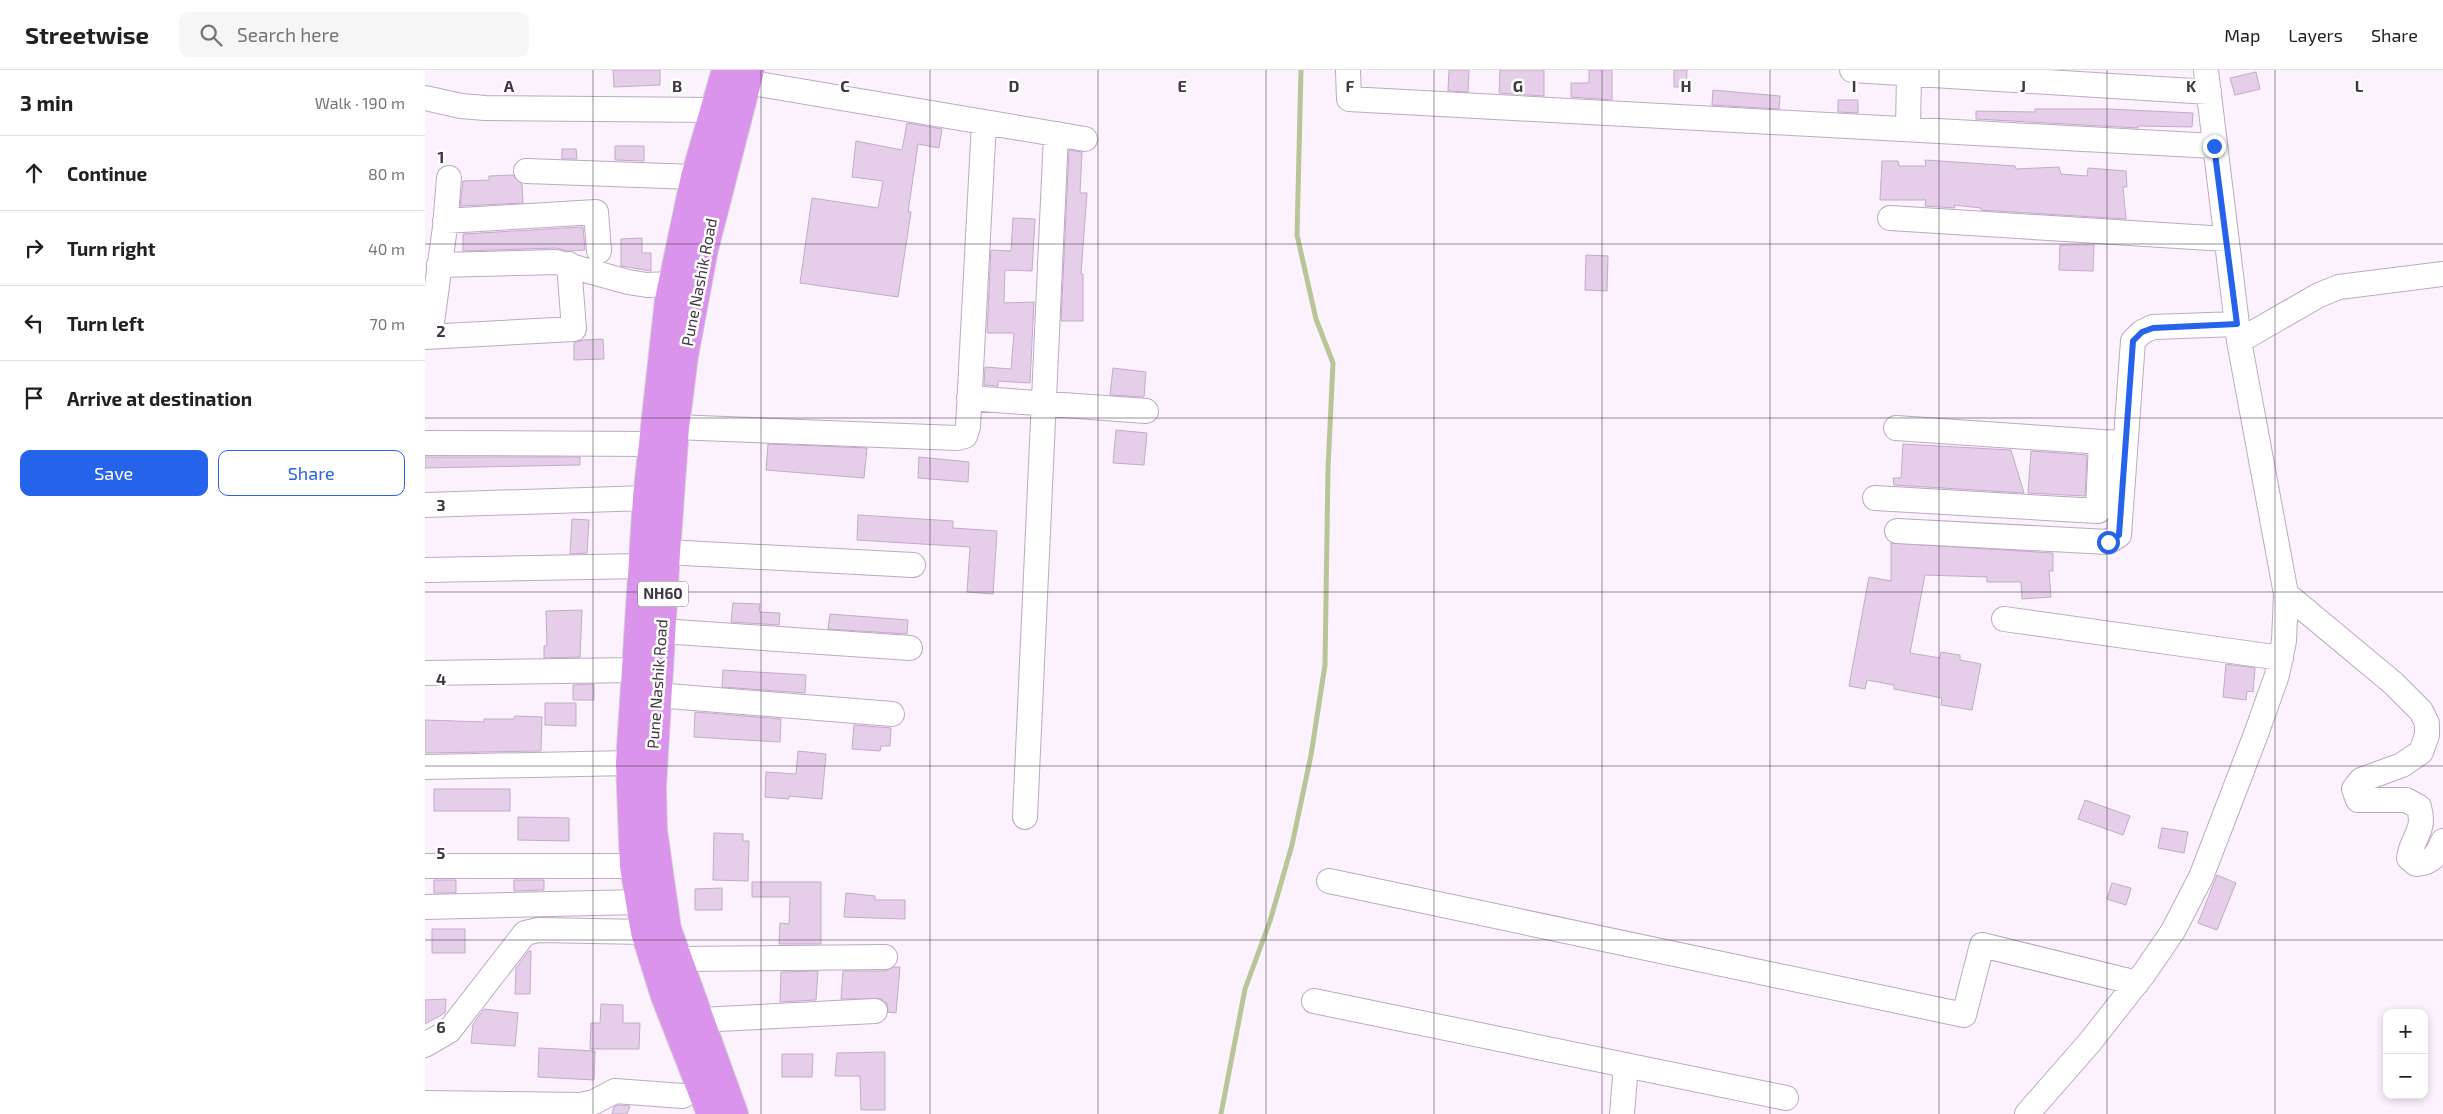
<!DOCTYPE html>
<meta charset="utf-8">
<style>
:root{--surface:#fff;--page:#f6f6f6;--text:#202124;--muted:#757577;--line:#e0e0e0;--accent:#2563eb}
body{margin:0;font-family:"Exo 2",sans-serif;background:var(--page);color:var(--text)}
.controls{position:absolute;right:15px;bottom:15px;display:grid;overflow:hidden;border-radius:10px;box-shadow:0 2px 8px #0003}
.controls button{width:45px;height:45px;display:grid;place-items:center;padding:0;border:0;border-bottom:1px solid var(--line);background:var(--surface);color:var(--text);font:25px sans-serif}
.stop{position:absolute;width:15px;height:15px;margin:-11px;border:4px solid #2563eb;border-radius:50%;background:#fff}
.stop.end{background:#2563eb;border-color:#fff;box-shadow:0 1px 5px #0008}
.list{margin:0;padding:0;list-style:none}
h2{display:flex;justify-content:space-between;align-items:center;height:65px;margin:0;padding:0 20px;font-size:21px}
h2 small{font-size:16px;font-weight:400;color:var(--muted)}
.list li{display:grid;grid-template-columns:32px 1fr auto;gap:15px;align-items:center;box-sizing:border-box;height:75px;padding:0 20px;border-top:1px solid var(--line)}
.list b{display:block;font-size:19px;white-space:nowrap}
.list em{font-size:16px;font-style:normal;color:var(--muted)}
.actions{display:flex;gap:10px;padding:15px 20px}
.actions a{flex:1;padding:11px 0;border:1px solid var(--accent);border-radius:10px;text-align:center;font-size:18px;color:var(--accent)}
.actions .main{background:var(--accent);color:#fff}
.icon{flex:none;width:28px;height:28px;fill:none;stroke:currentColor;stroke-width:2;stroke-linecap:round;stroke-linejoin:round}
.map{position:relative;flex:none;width:2018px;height:1044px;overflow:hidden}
header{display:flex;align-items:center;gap:30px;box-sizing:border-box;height:70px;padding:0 25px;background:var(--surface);border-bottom:1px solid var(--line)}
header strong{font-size:24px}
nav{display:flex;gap:28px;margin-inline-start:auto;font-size:18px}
.search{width:350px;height:45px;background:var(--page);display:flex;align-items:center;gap:12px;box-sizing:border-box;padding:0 18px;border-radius:10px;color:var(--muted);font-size:19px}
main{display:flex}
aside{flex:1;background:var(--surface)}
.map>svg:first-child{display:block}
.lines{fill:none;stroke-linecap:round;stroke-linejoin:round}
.stream{stroke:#b8c697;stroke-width:5}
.building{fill:#e6ceeb;stroke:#c1abc7}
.minor-casing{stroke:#bea8c3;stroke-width:26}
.highway-casing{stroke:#d5d3d5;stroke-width:30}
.minor{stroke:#fff;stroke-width:24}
.highway{stroke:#db94ec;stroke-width:28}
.route{stroke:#2563eb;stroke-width:6}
.grid{fill:none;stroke:#403742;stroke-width:1;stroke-opacity:0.55}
.labels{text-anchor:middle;stroke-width:5;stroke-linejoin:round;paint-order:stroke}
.shield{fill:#fff;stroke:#79737b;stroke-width:1}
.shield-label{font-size:15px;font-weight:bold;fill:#403742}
.street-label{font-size:16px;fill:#403742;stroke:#fff}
.grid-label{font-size:16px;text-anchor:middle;font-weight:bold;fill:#403742;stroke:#fff;stroke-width:5;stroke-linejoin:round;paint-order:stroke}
</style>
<header>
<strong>Streetwise</strong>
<div class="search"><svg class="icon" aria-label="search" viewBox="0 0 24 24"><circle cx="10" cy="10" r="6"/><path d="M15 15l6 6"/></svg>Search here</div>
<nav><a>Map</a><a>Layers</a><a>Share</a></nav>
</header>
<main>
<aside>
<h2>3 min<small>Walk · 190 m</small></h2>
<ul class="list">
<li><svg class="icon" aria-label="ahead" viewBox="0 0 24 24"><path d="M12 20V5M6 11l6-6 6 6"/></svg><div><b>Continue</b></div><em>80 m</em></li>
<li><svg class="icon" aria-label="right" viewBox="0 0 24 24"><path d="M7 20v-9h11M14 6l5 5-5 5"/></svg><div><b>Turn right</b></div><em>40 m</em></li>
<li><svg class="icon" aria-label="left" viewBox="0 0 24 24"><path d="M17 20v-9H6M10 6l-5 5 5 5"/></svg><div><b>Turn left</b></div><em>70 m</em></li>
<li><svg class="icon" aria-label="arrive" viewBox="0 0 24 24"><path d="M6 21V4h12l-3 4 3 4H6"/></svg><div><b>Arrive at destination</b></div></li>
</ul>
<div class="actions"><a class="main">Save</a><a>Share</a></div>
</aside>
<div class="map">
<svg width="2018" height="1044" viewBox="0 0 2018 1044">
<rect width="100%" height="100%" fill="#fcf2fe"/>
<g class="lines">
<path class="stream" d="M796 1044 820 919 845 851 867 775 886 685 900 595 903 398 908 293 891 249 872 165 876 0"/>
</g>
<path class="building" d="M188 0H235V15L189 17Z
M1024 0H1044L1043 22 1023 21Z
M1075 0H1119V26L1074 23Z
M1164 0H1187V30L1146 27V13H1164Z
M1249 0H1262L1261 17H1249Z
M1831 2 1835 19 1810 25 1805 8Z
M1288 20 1355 26 1354 39 1287 35Z
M1413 30H1433V43L1413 42Z
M1610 39H1684L1768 43 1767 57 1713 56V58L1551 49V41L1610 42Z
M482 53 517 59 514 78 493 74 483 142H486L473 227 375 213 387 128 453 138 458 111 427 107 431 71 477 80Z
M190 76H219V91L190 90Z
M137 79H151L152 89H137Z
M644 80 657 82 655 123H662L656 204H658V251H636Z
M1500 90 1590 96 1591 99 1634 97 1636 104 1662 106 1663 98 1701 101 1702 117H1698L1701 149 1556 140V138L1529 135 1530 138 1500 136 1501 130H1455L1457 91H1473L1474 96H1501Z
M88 105 97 114 98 133 35 136 38 111 64 110V106Z
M588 148 610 149 607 201 580 200 579 233 609 232 605 313 573 311V316L559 315 560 297 586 299 589 263H562L566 180 586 181Z
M158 157 160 180 142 181 131 178 38 181V164Z
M217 168V183H226V201L196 196V169Z
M1635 175H1669L1668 201 1634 200Z
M1161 185 1183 186 1182 221 1160 220Z
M178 269 179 289 149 290V273L158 270Z
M688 298 721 302 719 327 685 325Z
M691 360 722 363 719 395 688 393Z
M343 374 442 378 439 408 341 400Z
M1478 374 1586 380 1599 423 1469 415 1468 408H1476Z
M1606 381 1662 385 1660 426 1603 423Z
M0 387H155V395L0 398Z
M494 387 544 392 543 412 493 408Z
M433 445 528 451V458L572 461 568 524 542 522 545 477 432 470Z
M147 449 164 450 162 483 145 484Z
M1466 473 1628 483V501H1624L1626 527 1597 529 1596 512H1562V507L1500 505 1485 583 1515 588 1516 582 1535 585V590L1556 594 1547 640 1516 635 1517 628 1469 619V615L1442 610 1440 619 1424 616 1444 507 1466 511Z
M308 533 335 534 334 542 355 543 354 555 306 552Z
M157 540 155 587 119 588V576H122L121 541Z
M405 544 483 550 482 564 403 559Z
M1801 594 1830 598 1828 622 1822 621 1821 630 1798 627Z
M298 600 381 605 380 623 297 617Z
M169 614V630H148V615Z
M120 633H151V656L120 655Z
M270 642 356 649 355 672 269 667Z
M90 646 117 647 116 681 0 683V650L59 652V649H89Z
M429 655 466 658 465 676H456L455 681 427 679Z
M373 681 401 684 397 729 364 726V729L340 727 341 702 371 704Z
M9 719H85V741H9Z
M1660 730 1705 746 1698 765 1653 749Z
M93 747 144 748V771L93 770Z
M1737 758 1763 762 1759 783 1733 778Z
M289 763 318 764V771H324L323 811 288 810Z
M1792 805 1811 813 1792 860 1773 853Z
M9 810H31V823H9Z
M89 810H119V820L89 821Z
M327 812H396V874H354L355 853 364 854 365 827H327Z
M1687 813 1706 818 1701 835 1682 829Z
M297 818V840H270V819Z
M421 823 450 826V830H480V849L419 847Z
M7 859H40V883H7Z
M104 881H106L105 924H90L91 898Z
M469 897H475L471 943 463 942 462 934 456 929H416L418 901H460Z
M393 901 391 930 355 932 356 902Z
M21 929 20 943 0 954V930Z
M176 934 198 935V953H215L214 979H165L166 953H175Z
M59 939 93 943 90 976 46 973 48 954Z
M114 978 170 981 169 1010 113 1007Z
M460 982V1040H436L435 1006H410L412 983Z
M357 984H388L387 1007H357Z
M193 1035 205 1036 202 1044H187L189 1037Z"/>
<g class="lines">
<defs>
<path id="minor" d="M923 0 924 29 1789 76
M1427 0 1784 22
M321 12 660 69
M0 28 36 36 60 38 290 40
M1483 59 1484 4
M101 101 270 107
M1465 148 1801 169
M20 151 171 142 174 181
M14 195 131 192 203 212 222 215 246 214
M0 267 149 259 144 194
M5 267 20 157 24 108
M1814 271 1894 225 1914 217 2018 204
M544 328 721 341
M250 357 532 368 540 366 543 357 559 52
M1471 358 1677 372
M0 373 227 374
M1450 428 1673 441 1676 372 1700 373
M0 435 222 428
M1472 461 1683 472 1694 465 1708 271 1717 262 1728 257 1812 254
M241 482 488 495
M0 500 217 496
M1861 524 1968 613 1996 641 2002 653V665L1996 682 1977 695 1936 710 1929 719 1933 730H1981L1994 737C2001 762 1987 766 1984 788L1991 794C2007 793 2012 785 2018 771
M1579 549 1856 588
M236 561 485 578
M0 603 210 600
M231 625 467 644
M0 697 205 693
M600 747 631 64
M0 796H209
M904 811 1539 945 1557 875 1712 913
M0 837 214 832
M252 889 460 887
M889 931 1361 1028
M274 950 450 941
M0 975 24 961 100 863 114 860 220 862 238 859
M0 1033 156 1035 169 1032 190 1021 258 1026
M1197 1044 1201 995
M1602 1044 1665 972 1720 902 1748 861 1776 807 1831 664 1852 605 1859 571 1861 524 1814 271 1781 0"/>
<path id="highway" d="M286 1044 240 926 220 862 209 796 205 693 222 428 244 230 270 107 301 0
M309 1044 242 859 228 760 227 717 241 482 250 357 259 286 279 179 325 0"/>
</defs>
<use href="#minor" class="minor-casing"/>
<use href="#highway" class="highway-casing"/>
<use href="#minor" class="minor"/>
<use href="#highway" class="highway"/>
</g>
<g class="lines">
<path class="route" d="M1683 472 1694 465 1708 271 1717 262 1728 258 1812 254 1789 76"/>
</g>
<path class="grid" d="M168 0V1044M336 0V1044M505 0V1044M673 0V1044M841 0V1044M1009 0V1044M1177 0V1044M1345 0V1044M1514 0V1044M1682 0V1044M1850 0V1044M0 174H2018M0 348H2018M0 522H2018M0 696H2018M0 870H2018"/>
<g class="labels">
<rect class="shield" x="213" y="511.5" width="50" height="25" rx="4"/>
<g class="shield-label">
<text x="238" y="529">NH60</text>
</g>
<g class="street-label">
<text transform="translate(274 212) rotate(-79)" y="6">Pune Nashik Road</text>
<text transform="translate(232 614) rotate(-86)" y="6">Pune Nashik Road</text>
</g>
</g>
<g class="grid-label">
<text x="84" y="22">A</text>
<text x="252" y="22">B</text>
<text x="420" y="22">C</text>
<text x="589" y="22">D</text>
<text x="757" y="22">E</text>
<text x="925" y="22">F</text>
<text x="1093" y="22">G</text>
<text x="1261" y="22">H</text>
<text x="1429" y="22">I</text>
<text x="1598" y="22">J</text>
<text x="1766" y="22">K</text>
<text x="1934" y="22">L</text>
<text x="16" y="93">1</text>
<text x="16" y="267">2</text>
<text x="16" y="441">3</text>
<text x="16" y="615">4</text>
<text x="16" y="789">5</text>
<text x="16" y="963">6</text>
</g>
</svg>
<div class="controls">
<button>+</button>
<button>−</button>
</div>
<div class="stop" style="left:1683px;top:472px"></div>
<div class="stop end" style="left:1789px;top:76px"></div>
</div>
</main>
